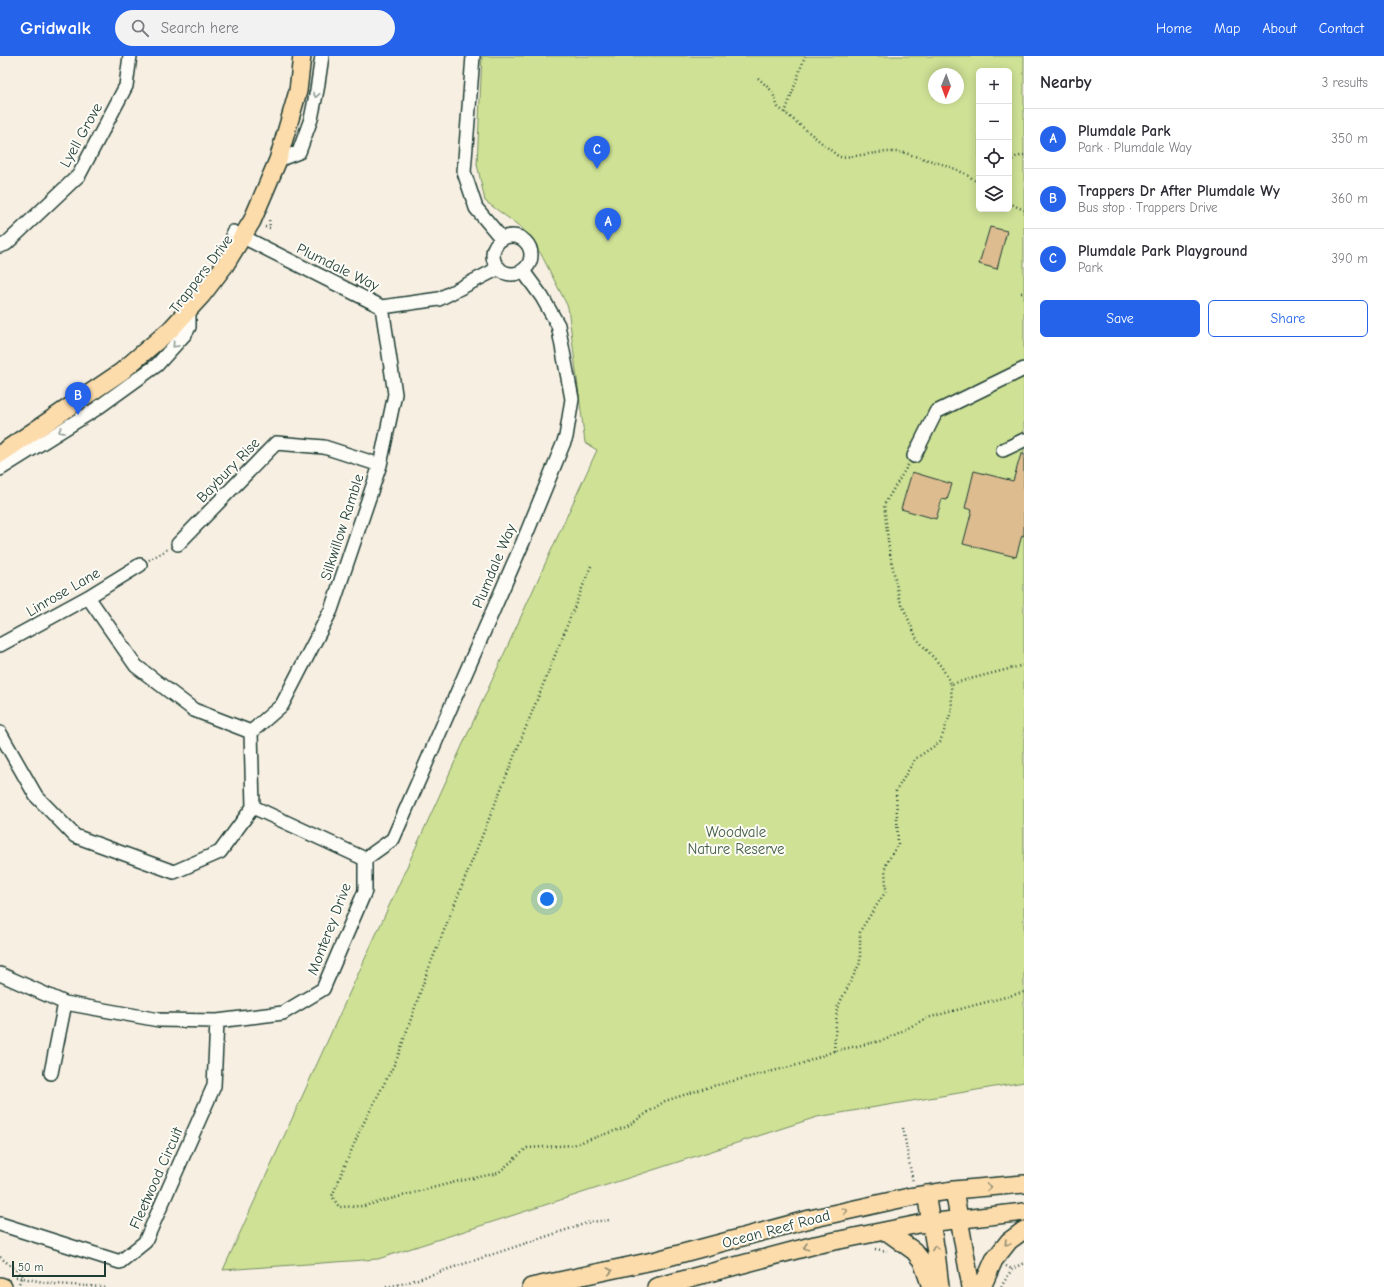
<!DOCTYPE html>
<meta charset="utf-8">
<style>
:root{--surface:#fff;--page:#f2f2f3;--text:#2b2b33;--muted:#7c7c81;--line:#e1e1e2;--accent:#2563eb}
body{margin:0;font-family:"Comic Neue",sans-serif;background:var(--page);color:var(--text)}
.controls{position:absolute;right:12px;top:12px;display:grid;overflow:hidden;border-radius:6px;box-shadow:0 2px 10px #0003}
.controls button{width:36px;height:36px;display:grid;place-items:center;padding:0;border:0;border-bottom:1px solid var(--line);background:var(--surface);color:var(--text);font:20px sans-serif}
.compass{position:absolute;left:928px;top:12px;width:36px;height:36px;border-radius:50%;background:var(--surface);box-shadow:0 2px 10px #0003;rotate:181deg}
.scale{position:absolute;left:12px;bottom:10px;width:94px;box-sizing:border-box;padding-left:4px;border:2px solid #1f3d34;border-top:0;font-size:11px;line-height:14px;white-space:nowrap;color:#1f3d34;-webkit-text-stroke:3px #fdfcf7;paint-order:stroke}
.you{position:absolute;left:547px;top:843px;width:14px;height:14px;margin:-10px;border:3px solid #fff;border-radius:50%;background:#1a73e8;box-shadow:0 0 0 6px #1a73e833}
.badge{display:grid;place-items:center;width:26px;height:26px;border-radius:50%;background:var(--accent);color:#fff;font-size:13px;font-weight:700}
.pin{position:absolute;translate:-50% -33px;filter:drop-shadow(0 1px 2px #0008)}
.pin::after{content:'';position:absolute;top:21px;width:14px;height:12px;background:inherit;clip-path:polygon(0 0,100% 0,50% 100%)}
.list{margin:0;padding:0;list-style:none}
h2{display:flex;justify-content:space-between;align-items:center;height:52px;margin:0;padding:0 16px;font-size:17px}
h2 small{font-size:13px;font-weight:400;color:var(--muted)}
.list li{display:grid;grid-template-columns:26px 1fr auto;gap:12px;align-items:center;box-sizing:border-box;height:60px;padding:0 16px;border-top:1px solid var(--line)}
.list b{display:block;font-size:15px;white-space:nowrap}
.list p{margin:0;font-size:13px;white-space:nowrap;color:var(--muted)}
.list em{font-size:13px;font-style:normal;color:var(--muted)}
.actions{display:flex;gap:8px;padding:12px 16px}
.actions a{flex:1;padding:9px 0;border:1px solid var(--accent);border-radius:6px;text-align:center;font-size:14px;color:var(--accent)}
.actions .main{background:var(--accent);color:#fff}
.icon{flex:none;width:22px;height:22px;fill:none;stroke:currentColor;stroke-width:2;stroke-linecap:round;stroke-linejoin:round}
.map{position:relative;flex:none;width:1024px;height:1231px;overflow:hidden}
header{display:flex;align-items:center;gap:24px;box-sizing:border-box;height:56px;padding:0 20px;background:var(--accent);color:#fff}
header strong{font-size:19px}
nav{display:flex;gap:22px;margin-inline-start:auto;font-size:14px}
.search{width:280px;height:36px;background:var(--page);display:flex;align-items:center;gap:10px;box-sizing:border-box;padding:0 14px;border-radius:22px;color:var(--muted);font-size:15px}
main{display:flex}
aside{flex:1;background:var(--surface)}
.map>svg:first-child{display:block}
.green{fill:#cee195;stroke:#768f64;fill-rule:evenodd}
.building{fill:#ddbc90;stroke:#1f3d34}
.lines{fill:none;stroke-linecap:round;stroke-linejoin:round}
.minor-casing{stroke:#1f3d34;stroke-width:16}
.major-casing{stroke:#1f3d34;stroke-width:20}
.path{stroke:#1f3d34;stroke-width:2.5;stroke-dasharray:1 3;stroke-linecap:butt}
.minor{stroke:#fdfcf7;stroke-width:13}
.major{stroke:#fddcac;stroke-width:17}
.oneway{stroke:#8e9c96}
.oneway2{stroke:#8e8c70}
.labels{text-anchor:middle;stroke-width:4;stroke-linejoin:round;paint-order:stroke}
.street-label{font-size:15px;fill:#1f3d34;stroke:#fdfcf7}
.park-label{font-size:15px;fill:#425e47;stroke:#fdfcf7}
</style>
<header>
<strong>Gridwalk</strong>
<div class="search"><svg class="icon" aria-label="search" viewBox="0 0 24 24"><circle cx="10" cy="10" r="6"/><path d="M15 15l6 6"/></svg>Search here</div>
<nav><a>Home</a><a>Map</a><a>About</a><a>Contact</a></nav>
</header>
<main>
<div class="map">
<svg width="1024" height="1231" viewBox="0 0 1024 1231">
<rect width="100%" height="100%" fill="#f7efe2"/>
<filter id="ink" filterUnits="userSpaceOnUse"><feTurbulence type="fractalNoise" baseFrequency=".025" numOctaves="2"/><feDisplacementMap in="SourceGraphic" scale="8" xChannelSelector="R" yChannelSelector="G"/><feConvolveMatrix kernelMatrix="1 2 1 2 8 2 1 2 1" color-interpolation-filters="sRGB"/></filter>
<g filter="url(#ink)">
<path class="green" d="M482 0H1024V1026L817 1061 378 1203 223 1214 597 394 585 387 568 251 541 198 522 172 485 145 477 108ZM979 15H1009V153H979ZM934 18H958V42H934Z"/>
<path class="building" d="M990 171 1007 175 997 213 979 208Z
M1021 398H1024V480L1022 479 1016 501 963 488 972 454 965 452 974 415 1013 425Z
M912 416 952 428 947 444 942 443 936 463 901 453Z"/>
<g class="lines">
<defs>
<path id="minor" d="M473 0 464 116 476 152 502 183
M278 104 299 96 311 63 317 34 322 0
M233 176 382 251 439 243 499 212
M493 199a19 19 0 1 1 38 0a19 19 0 1 1-38 0Z
M0 190 6 188 79 119 126 30 130 0
M1003 394 1024 384
M914 400 936 356 1024 313
M0 413 96 353 157 309 185 278 189 271V254
M178 488 276 387 324 391 380 409
M88 541 136 610 194 654 251 676 253 751
M0 589 88 541 140 509
M251 676 282 649 331 554 380 409 395 338 382 251
M0 677 36 740 75 780 174 816 220 796 253 751
M365 803 393 783 523 486 566 381 572 343 558 269 542 241 523 215
M0 918 65 947 159 964 217 965 283 957 323 933 365 835V803L253 751
M51 1017 65 947
M0 1168 120 1206 145 1186 214 1030 217 965"/>
<path id="major" d="M0 398 121 316 171 273 202 239 225 209 252 165 278 104 298 35 302 0
M954 1134 971 1231
M926 1138 936 1196 940 1231
M886 1175 914 1195 922 1205 931 1231
M0 1230 3 1231
M531 1231 657 1204 810 1163 909 1141 954 1134 1024 1128
M656 1231 815 1189 919 1168 1024 1156
M982 1231 994 1204 1009 1185 1024 1174"/>
</defs>
<use href="#minor" class="minor-casing"/>
<use href="#major" class="major-casing"/>
<path class="path" d="M758 22 772 35 778 51 839 101C858 101 877 95 897 96 904 96 911 99 918 101 939 107 963 113 979 128
M785 57 805 0
M1009 106 1016 101 1024 99
M1009 147 1024 154
M265 171 270 172 269 163
M1021 237H1024
M908 409 884 449 889 493 899 542 917 583 941 610 951 628 1024 609
M149 504 168 493
M591 510 428 914 397 1003 360 1074 332 1140 339 1151 364 1150 455 1126 498 1117 527 1092 573 1089 626 1071 665 1045 709 1031 801 1008 834 995 885 984 927 962 1024 936
M834 995 837 952 860 907V875L886 835 885 810 898 788 896 735 915 703 940 686 952 654 951 628
M903 1072 913 1127
M875 1193 887 1195
M0 1201 22 1219 18 1231
M1006 1210 1012 1213
M12 1220 54 1228 105 1231
M386 1231 406 1227 590 1166 609 1164
M1001 1231 1012 1213 1024 1207"/>
<use href="#minor" class="minor"/>
<use href="#major" class="major"/>
</g>
<defs><path id="oneway-chevron" d="M-2-3.5L2.5 0L-2 3.5" fill="none" stroke-width="1.6" stroke-linecap="round" stroke-linejoin="round"/></defs>
<g class="oneway">
<use href="#oneway-chevron" transform="translate(316 39) rotate(101)"/>
<use href="#oneway-chevron" transform="translate(175 289) rotate(133)"/>
<use href="#oneway-chevron" transform="translate(61 375) rotate(148)"/>
</g>
<g class="oneway2">
<use href="#oneway-chevron" transform="translate(989 1131) rotate(-5)"/>
<use href="#oneway-chevron" transform="translate(845 1155) rotate(-12)"/>
<use href="#oneway-chevron" transform="translate(1007 1187) rotate(134)"/>
<use href="#oneway-chevron" transform="translate(806 1191) rotate(165)"/>
<use href="#oneway-chevron" transform="translate(935 1192) rotate(-100)"/>
<use href="#oneway-chevron" transform="translate(610 1215) rotate(-13)"/>
</g>
</g>
<g class="labels">
<g class="street-label">
<text transform="translate(81 79) rotate(-61)" y="5">Lyell Grove</text>
<text transform="translate(338 211) rotate(26)" y="5">Plumdale Way</text>
<text transform="translate(201 218) rotate(-53)" y="5">Trappers Drive</text>
<text transform="translate(228 414) rotate(-46)" y="5">Baybury Rise</text>
<text transform="translate(342 471) rotate(-72)" y="5">Silkwillow Ramble</text>
<text transform="translate(494 510) rotate(-67)" y="5">Plumdale Way</text>
<text transform="translate(63 536) rotate(-30)" y="5">Linrose Lane</text>
<text transform="translate(329 873) rotate(-69)" y="5">Monterey Drive</text>
<text transform="translate(156 1122) rotate(-66)" y="5">Fleetwood Circuit</text>
<text transform="translate(776 1173) rotate(-15)" y="5">Ocean Reef Road</text>
</g>
<g class="park-label">
<text x="736" y="781">Woodvale<tspan x="736" dy="17">Nature Reserve</tspan></text>
</g>
</g>
</svg>
<div class="controls">
<button>+</button>
<button>−</button>
<button><svg class="icon" aria-label="locate" viewBox="0 0 24 24"><circle cx="12" cy="12" r="6"/><path d="M12 2v4M12 18v4M2 12h4M18 12h4"/></svg></button>
<button><svg class="icon" aria-label="layers" viewBox="0 0 24 24"><path d="M12 4l9 5-9 5-9-5zM3 14l9 5 9-5"/></svg></button>
</div>
<svg class="compass" viewBox="-18 -18 36 36"><path d="M0-13l5 13h-10z" fill="#e53935"/><path d="M0 13l5-13h-10z" fill="#7c7c81"/></svg>
<div class="scale">50 m</div>
<div class="you"></div>
<div class="pin badge" style="left:608px;top:185px">A</div>
<div class="pin badge" style="left:78px;top:359px">B</div>
<div class="pin badge" style="left:597px;top:113px">C</div>
</div>
<aside>
<h2>Nearby<small>3 results</small></h2>
<ul class="list">
<li><span class="badge">A</span><div><b>Plumdale Park</b><p>Park · Plumdale Way</p></div><em>350 m</em></li>
<li><span class="badge">B</span><div><b>Trappers Dr After Plumdale Wy</b><p>Bus stop · Trappers Drive</p></div><em>360 m</em></li>
<li><span class="badge">C</span><div><b>Plumdale Park Playground</b><p>Park</p></div><em>390 m</em></li>
</ul>
<div class="actions"><a class="main">Save</a><a>Share</a></div>
</aside>
</main>
